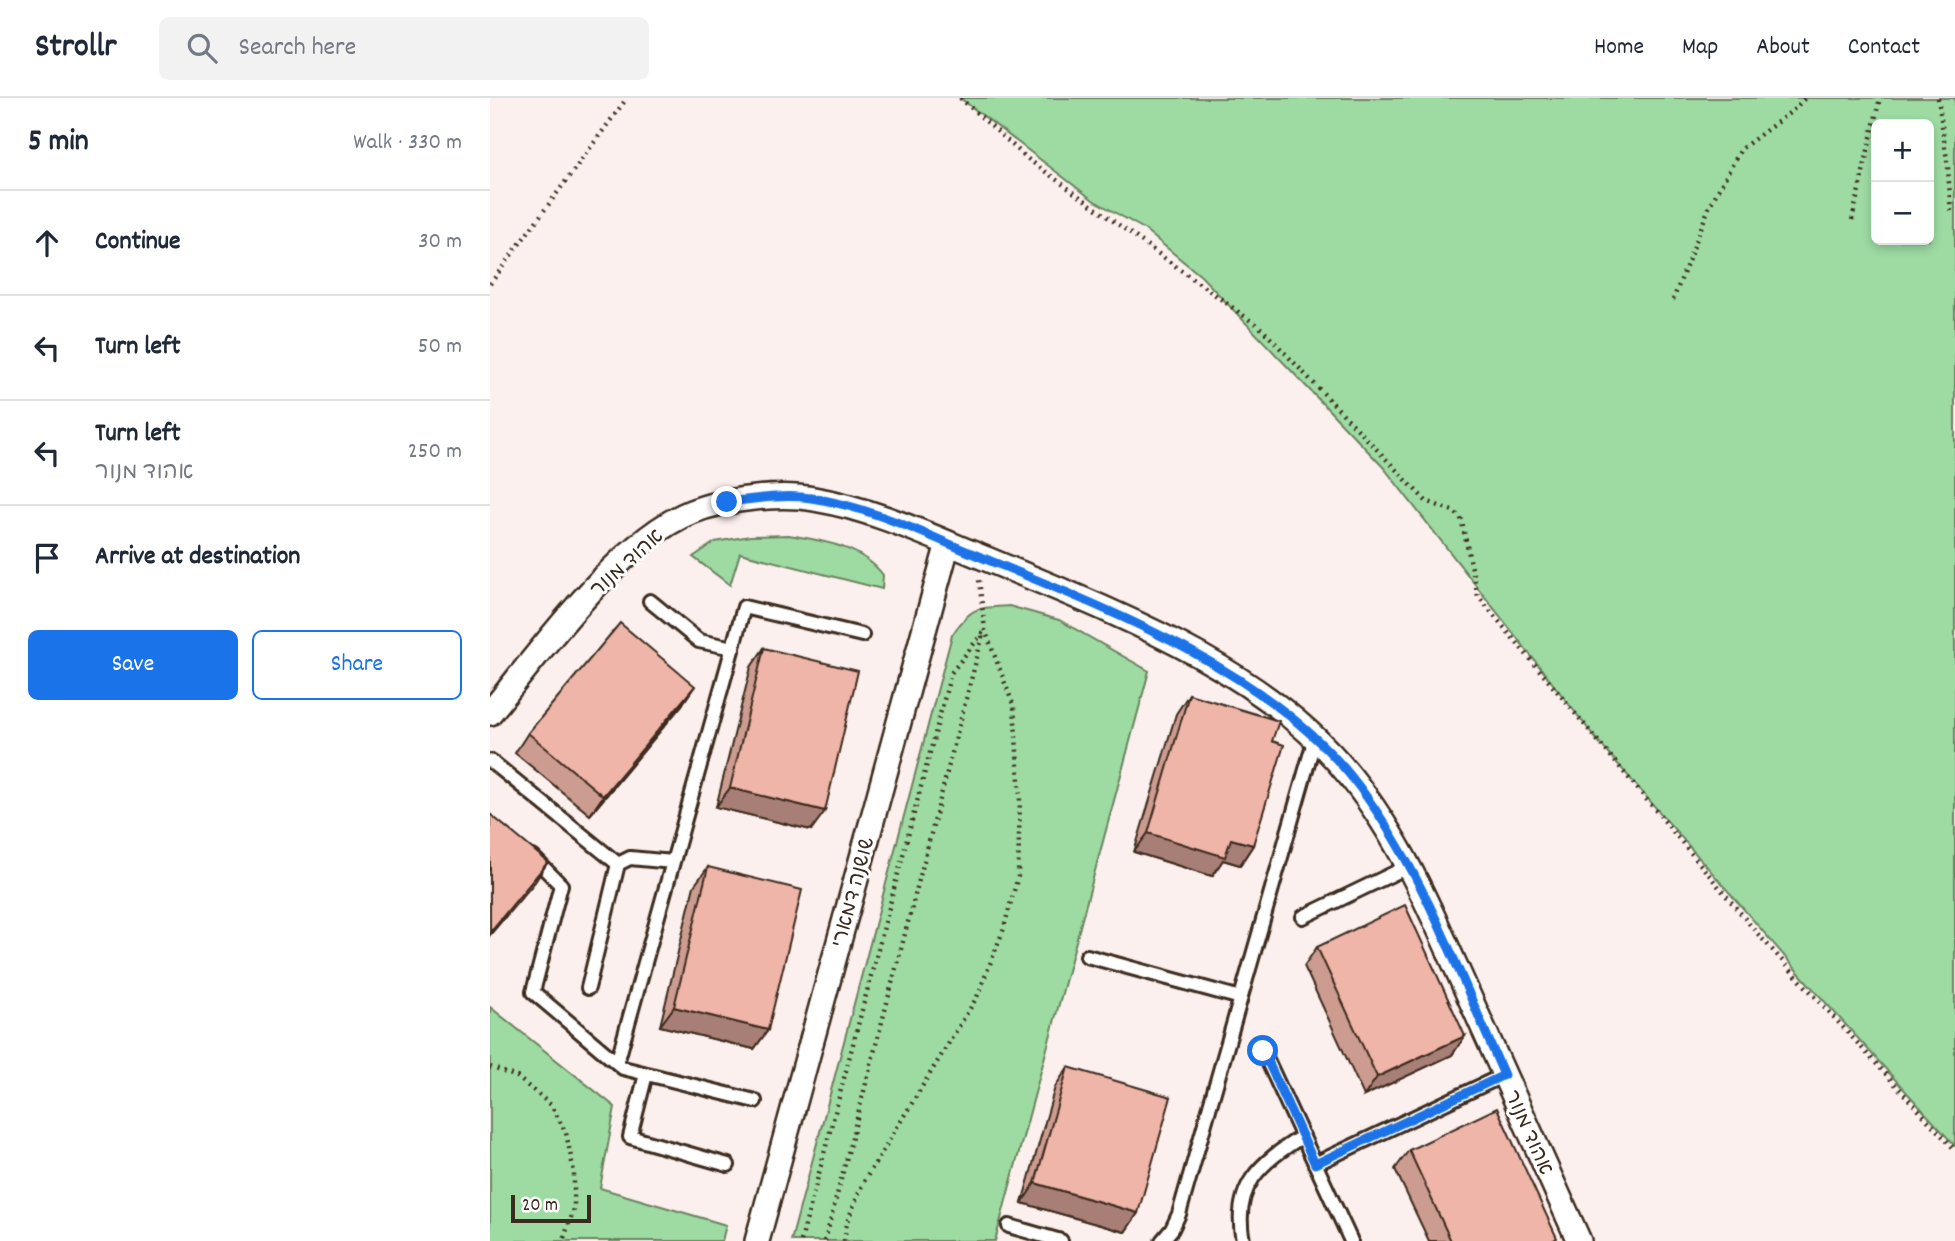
<!DOCTYPE html>
<meta charset="utf-8">
<style>
:root{--surface:#fff;--page:#f2f2f3;--text:#1f2937;--muted:#747a83;--line:#e0e1e3;--accent:#1a73e8}
body{margin:0;font-family:Dekko,"Playpen Sans Hebrew",sans-serif;background:var(--page);color:var(--text)}
.controls{position:absolute;right:21px;top:21px;display:grid;overflow:hidden;border-radius:10px;box-shadow:0 4px 10px #0003}
.controls button{width:63px;height:63px;display:grid;place-items:center;padding:0;border:0;border-bottom:2px solid var(--line);background:var(--surface);color:var(--text);font:35px sans-serif}
.scale{position:absolute;left:21px;bottom:18px;width:80px;box-sizing:border-box;padding-left:7px;border:4px solid #3b2a1e;border-top:0;font-size:19px;line-height:24px;white-space:nowrap;color:#3b2a1e;-webkit-text-stroke:5px #fff;paint-order:stroke}
.stop{position:absolute;width:21px;height:21px;margin:-16px;border:5px solid #1a73e8;border-radius:50%;background:#fff}
.stop.end{background:#1a73e8;border-color:#fff;box-shadow:0 2px 7px #0008}
.list{margin:0;padding:0;list-style:none}
h2{display:flex;justify-content:space-between;align-items:center;height:91px;margin:0;padding:0 28px;font-size:30px}
h2 small{font-size:23px;font-weight:400;color:var(--muted)}
.list li{display:grid;grid-template-columns:46px 1fr auto;gap:21px;align-items:center;box-sizing:border-box;height:105px;padding:0 28px;border-top:2px solid var(--line)}
.list b{display:block;font-size:26px;white-space:nowrap}
.list p{margin:0;font-size:23px;white-space:nowrap;color:var(--muted)}
.list em{font-size:23px;font-style:normal;color:var(--muted)}
.actions{display:flex;gap:14px;padding:21px 28px}
.actions a{flex:1;padding:16px 0;border:2px solid var(--accent);border-radius:10px;text-align:center;font-size:24px;color:var(--accent)}
.actions .main{background:var(--accent);color:#fff}
.icon{flex:none;width:38px;height:38px;fill:none;stroke:currentColor;stroke-width:2;stroke-linecap:round;stroke-linejoin:round}
.map{position:relative;flex:none;width:1465px;height:1143px;overflow:hidden}
header{display:flex;align-items:center;gap:42px;box-sizing:border-box;height:98px;padding:0 35px;background:var(--surface);border-bottom:2px solid var(--line)}
header strong{font-size:33px}
nav{display:flex;gap:38px;margin-inline-start:auto;font-size:24px}
.search{width:490px;height:63px;background:var(--page);display:flex;align-items:center;gap:18px;box-sizing:border-box;padding:0 24px;border-radius:10px;color:var(--muted);font-size:26px}
main{display:flex}
aside{flex:1;background:var(--surface)}
.map>svg:first-child{display:block}
.green{fill:#9ddba3;stroke:#6c8260;stroke-width:2;fill-rule:evenodd}
.lines{fill:none;stroke-linecap:round;stroke-linejoin:round}
.service-casing{stroke:#3b2a1e;stroke-width:18}
.minor-casing{stroke:#3b2a1e;stroke-width:28}
.path{stroke:#3b2a1e;stroke-width:4.5;stroke-dasharray:2 5;stroke-linecap:butt}
.service{stroke:#fff;stroke-width:12}
.minor{stroke:#fff;stroke-width:23}
.wall{fill:#cd9c90;stroke:#3b2a1e;stroke-width:2}
.shaded-wall{fill:#a77f76;stroke:#3b2a1e;stroke-width:2}
.building{fill:#eeb5a8;stroke:#3b2a1e;stroke-width:2}
.route{stroke:#1a73e8;stroke-width:9}
.labels{text-anchor:middle;stroke-width:6;stroke-linejoin:round;paint-order:stroke}
.street-label{font-size:21px;fill:#3b2a1e;stroke:#fff}
</style>
<header>
<strong>Strollr</strong>
<div class="search"><svg class="icon" aria-label="search" viewBox="0 0 24 24"><circle cx="10" cy="10" r="6"/><path d="M15 15l6 6"/></svg>Search here</div>
<nav><a>Home</a><a>Map</a><a>About</a><a>Contact</a></nav>
</header>
<main>
<aside>
<h2>5 min<small>Walk · 330 m</small></h2>
<ul class="list">
<li><svg class="icon" aria-label="ahead" viewBox="0 0 24 24"><path d="M12 20V5M6 11l6-6 6 6"/></svg><div><b>Continue</b></div><em>30 m</em></li>
<li><svg class="icon" aria-label="left" viewBox="0 0 24 24"><path d="M17 20v-9H6M10 6l-5 5 5 5"/></svg><div><b>Turn left</b></div><em>50 m</em></li>
<li><svg class="icon" aria-label="left" viewBox="0 0 24 24"><path d="M17 20v-9H6M10 6l-5 5 5 5"/></svg><div><b>Turn left</b><p>אהוד מנור</p></div><em>250 m</em></li>
<li><svg class="icon" aria-label="arrive" viewBox="0 0 24 24"><path d="M6 21V4h12l-3 4 3 4H6"/></svg><div><b>Arrive at destination</b></div></li>
</ul>
<div class="actions"><a class="main">Save</a><a>Share</a></div>
</aside>
<div class="map">
<svg width="1465" height="1143" viewBox="0 0 1465 1143">
<rect width="100%" height="100%" fill="#fcf0ee"/>
<filter id="ink" filterUnits="userSpaceOnUse"><feTurbulence type="fractalNoise" baseFrequency=".0143" numOctaves="2"/><feDisplacementMap in="SourceGraphic" scale="14" xChannelSelector="R" yChannelSelector="G"/><feConvolveMatrix kernelMatrix="1 2 1 2 8 2 1 2 1" color-interpolation-filters="sRGB"/></filter>
<g filter="url(#ink)">
<path class="green" d="M470 0H1465V1048L1309 875 1107 642 894 370 711 178 654 131 603 102ZM1386 26H1439V142H1386Z
M299 437C333 443 371 448 393 477L392 491 250 455 240 487 203 459 225 444 260 438Z
M519 508 569 522 659 573 505 1143H301L462 537C482 508 486 510 519 508Z
M0 909 125 1009 110 1090 236 1127 232 1143H0Z"/>
<g class="lines">
<defs>
<path id="service" d="M160 503 209 543 243 550
M1 663 128 766
M43 759 71 787 43 894 133 970 265 1003
M813 819 919 768
M597 858 751 900
M98 890 128 766 140 760 183 764
M773 953 861 1143
M127 965 254 509 372 537
M156 976 140 1039 238 1067
M825 1066 1014 977
M519 1128 571 1143
M672 1143 682 1131 689 1116 825 640
M753 1143C742 1088 770 1065 813 1038"/>
<path id="minor" d="M0 615C50 554 129 443 201 414 233 401 290 395 324 401 384 411 442 439 499 462 623 514 774 570 860 678 913 744 944 820 978 896 1015 978 1052 1061 1089 1143
M267 1143 458 445"/>
</defs>
<use href="#service" class="service-casing"/>
<use href="#minor" class="minor-casing"/>
<path class="path" d="M470 0 538 61 772 231 936 403 963 413 971 420 988 498 1267 835 1465 1052
M1448 0 1458 69 1461 118
M1362 122 1390 0
M0 186 137 0
M1183 202 1220 107 1251 51 1302 13 1315 0
M0 969 27 979 61 1007 76 1035 84 1074V1111L73 1143
M311 1143 461 575 494 533
M335 1143 493 536
M354 1143 357 1124 373 1085 487 899 513 833 528 778 530 698 524 609 495 532 489 482"/>
<use href="#service" class="service"/>
<use href="#minor" class="minor"/>
</g>
<path class="wall" d="M274 550 321 732 226 709 261 569Z
M699 596 782 643 763 747 750 767 733 762 722 778 644 754 686 616Z
M192 607 100 717 25 655 38 635Z
M218 769 278 932 264 951 170 928 204 788Z
M827 849 975 938 962 957 874 998 814 868Z
M578 969 648 1115 635 1134 532 1105 565 989Z
M919 1052 1065 1143H939L905 1071Z"/>
<path class="shaded-wall" d="M205 588 192 607 100 717 113 698Z
M240 690 335 713 321 732 226 709Z
M658 735 741 741 763 747 750 767 733 762 722 778 644 754Z
M58 764 45 784 0 837V834Z
M184 909 278 932 264 951 170 928Z
M975 938 962 957 874 998 887 979Z
M545 1085 648 1115 635 1134 532 1105Z"/>
<path class="building" d="M130 525 205 588 113 698 38 635Z
M274 550 368 573 335 713 240 690Z
M699 596 789 623 782 643 794 647 763 747 741 741 735 759 658 735Z
M0 716 58 764 0 834Z
M218 769 312 792 278 932 184 909Z
M915 807 975 938 887 979 827 849Z
M578 969 681 999 648 1115 545 1085Z
M1007 1010 1067 1140 1062 1143H961L919 1052Z"/>
</g>
<g class="lines" filter="url(#ink)">
<path class="route" d="M237 404C264 401 294 396 321 400 378 408 434 436 486 457 612 509 772 569 860 677 930 764 969 876 1014 977L825 1066 773 953"/>
</g>
<g class="labels">
<g class="street-label">
<text transform="translate(136 464) rotate(-42)" y="7">אהוד מנור</text>
<text transform="translate(362 794) rotate(-75)" y="7">שושנה דמארי</text>
<text transform="translate(1040 1034) rotate(66)" y="7">אהוד מנור</text>
</g>
</g>
</svg>
<div class="controls">
<button>+</button>
<button>−</button>
</div>
<div class="scale">20 m</div>
<div class="stop" style="left:773px;top:953px"></div>
<div class="stop end" style="left:237px;top:404px"></div>
</div>
</main>
